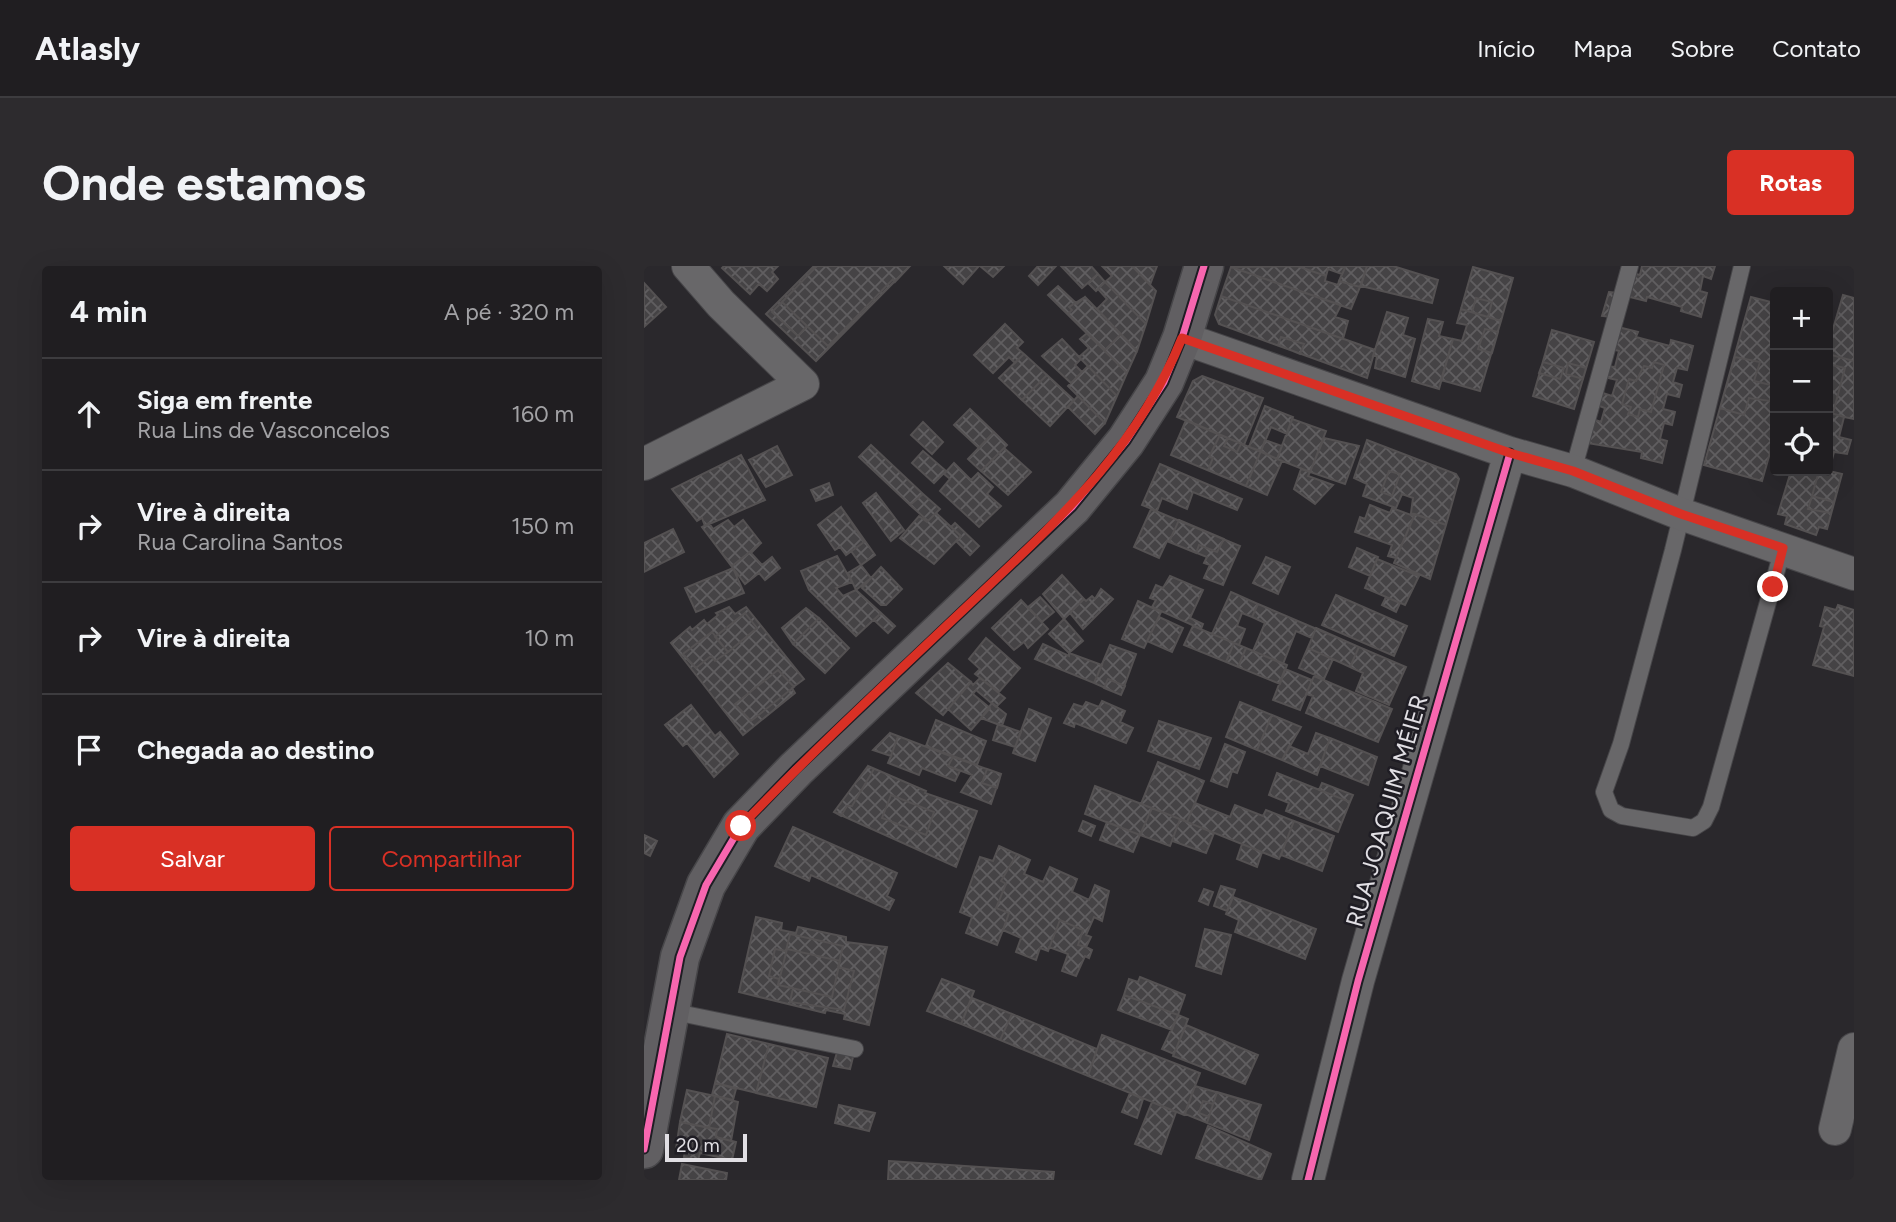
<!DOCTYPE html>
<html lang="pt">
<meta charset="utf-8">
<style>
:root{--surface:#201e21;--page:#2d2b2e;--text:#f1f3f6;--muted:#a2a2a5;--line:#3d3c3f;--accent:#d93025}
body{margin:0;font-family:Figtree,sans-serif;background:var(--page);color:var(--text)}
.controls{position:absolute;right:21px;top:21px;display:grid;overflow:hidden;border-radius:7px;box-shadow:0 7px 28px #0002}
.controls button{width:63px;height:63px;display:grid;place-items:center;padding:0;border:0;border-bottom:2px solid var(--line);background:var(--surface);color:var(--text);font:35px sans-serif}
.scale{position:absolute;left:21px;bottom:18px;width:82px;box-sizing:border-box;padding-left:7px;border:4px solid #e1dfe4;border-top:0;font-size:19px;line-height:24px;white-space:nowrap;color:#e1dfe4;-webkit-text-stroke:5px #1f1d24;paint-order:stroke}
.stop{position:absolute;width:21px;height:21px;margin:-16px;border:5px solid #d93025;border-radius:50%;background:#fff}
.stop.end{background:#d93025;border-color:#fff;box-shadow:0 2px 7px #0008}
.list{margin:0;padding:0;list-style:none}
h2{display:flex;justify-content:space-between;align-items:center;height:91px;margin:0;padding:0 28px;font-size:30px}
h2 small{font-size:23px;font-weight:400;color:var(--muted)}
.list li{display:grid;grid-template-columns:46px 1fr auto;gap:21px;align-items:center;box-sizing:border-box;height:112px;padding:0 28px;border-top:2px solid var(--line)}
.list b{display:block;font-size:26px;white-space:nowrap}
.list p{margin:0;font-size:23px;white-space:nowrap;color:var(--muted)}
.list em{font-size:23px;font-style:normal;color:var(--muted)}
.actions{display:flex;gap:14px;padding:21px 28px}
.actions a{flex:1;padding:16px 0;border:2px solid var(--accent);border-radius:7px;text-align:center;font-size:24px;color:var(--accent)}
.actions .main{background:var(--accent);color:#fff}
.icon{flex:none;width:38px;height:38px;fill:none;stroke:currentColor;stroke-width:2;stroke-linecap:round;stroke-linejoin:round}
.map{position:relative;flex:none;width:1210px;height:914px;overflow:hidden;border-radius:7px}
header{display:flex;align-items:center;gap:42px;box-sizing:border-box;height:98px;padding:0 35px;background:var(--surface);border-bottom:2px solid var(--line)}
header strong{font-size:33px}
nav{display:flex;gap:38px;margin-inline-start:auto;font-size:24px}
.intro{display:flex;align-items:center;justify-content:space-between;box-sizing:border-box;height:168px;padding:0 42px}
h1{margin:0;font-size:49px}
.button{padding:18px 32px;border-radius:7px;background:var(--accent);color:#fff;font-size:24px;font-weight:700}
main{display:flex;gap:42px;padding:0 42px}
aside{flex:1;background:var(--surface);border-radius:7px;box-shadow:0 7px 28px #0002}
.map>svg:first-child{display:block}
.building{fill:url(#building-cross-hatch);stroke:#545152;stroke-width:2}
.lines{fill:none;stroke-linecap:round;stroke-linejoin:round}
.lane-casing{stroke:#474649;stroke-width:18}
.street-casing{stroke:#474649;stroke-width:34}
.secondary-casing{stroke:#474649;stroke-width:41}
.lane{stroke:#686769;stroke-width:16}
.street{stroke:#686769;stroke-width:32}
.secondary{stroke:#615f62;stroke-width:38}
.cycleway-casing{stroke:#1f1d24;stroke-width:11}
.cycleway{stroke:#f766af;stroke-width:7}
.route{stroke:#d93025;stroke-width:9}
.labels{text-anchor:middle;stroke-width:5;stroke-linejoin:round;paint-order:stroke}
.street-label{font-size:24px;fill:#e1dfe4;stroke:#1f1d24}
</style>
<header>
<strong>Atlasly</strong>
<nav><a>Início</a><a>Mapa</a><a>Sobre</a><a>Contato</a></nav>
</header>
<div class="intro"><h1>Onde estamos</h1><a class="button">Rotas</a></div>
<main>
<aside>
<h2>4 min<small>A pé · 320 m</small></h2>
<ul class="list">
<li><svg class="icon" aria-label="ahead" viewBox="0 0 24 24"><path d="M12 20V5M6 11l6-6 6 6"/></svg><div><b>Siga em frente</b><p>Rua Lins de Vasconcelos</p></div><em>160 m</em></li>
<li><svg class="icon" aria-label="right" viewBox="0 0 24 24"><path d="M7 20v-9h11M14 6l5 5-5 5"/></svg><div><b>Vire à direita</b><p>Rua Carolina Santos</p></div><em>150 m</em></li>
<li><svg class="icon" aria-label="right" viewBox="0 0 24 24"><path d="M7 20v-9h11M14 6l5 5-5 5"/></svg><div><b>Vire à direita</b></div><em>10 m</em></li>
<li><svg class="icon" aria-label="arrive" viewBox="0 0 24 24"><path d="M6 21V4h12l-3 4 3 4H6"/></svg><div><b>Chegada ao destino</b></div></li>
</ul>
<div class="actions"><a class="main">Salvar</a><a>Compartilhar</a></div>
</aside>
<div class="map">
<svg width="1210" height="914" viewBox="0 0 1210 914">
<defs>
<pattern id="building-cross-hatch" width="8" height="8" patternUnits="userSpaceOnUse" patternTransform="scale(1.75)"><rect width="8" height="8" fill="#454345"/><path d="M0 0l8 8M0 8l8-8" fill="none" stroke="#605e60"/></pattern>
</defs>
<rect width="100%" height="100%" fill="#2a282c"/>
<path class="building" d="M80 0H134L128 6 134 13 123 25 115 18 106 28 78 2Z
M170 0H266L172 95 122 48Z
M173 0H266L251 16 249 13 184 80 138 36Z
M300 0H335L319 18Z
M336 0H360L349 11Z
M394 0H412L394 19 385 10Z
M417 0H447L454 8 438 22Z
M458 0H488L512 25 502 58 461 16 468 10Z
M488 0H513L506 19Z
M653 0 682 10 681 15 694 19 695 15 716 21 707 43 587 1Z
M653 0H723L716 21 695 15 698 8 684 3 682 10Z
M695 0H723L716 21 695 15 701 2Z
M723 0H749L794 14 788 37 717 20Z
M998 0H1071L1067 13 1059 10 1056 25 1063 27 1057 51 1037 45 1038 41 1003 31 1002 35 982 30 988 7 996 9Z
M587 1 697 39 691 51 704 55 699 73 577 30Z
M829 1 869 12 857 55 817 43Z
M454 8 461 16 452 25 444 17Z
M461 16 502 58 493 85 453 43 463 33 454 23Z
M0 17 22 41 0 61Z
M414 20 433 38 441 31 477 68 461 84 404 29Z
M414 20 433 38 441 31 493 85 483 107 404 29Z
M965 26 975 27 967 51 958 50Z
M1199 29 1210 32V153L1200 151 1195 171 1207 174 1203 188 1190 186 1185 205 1198 208 1183 263 1175 261 1172 269 1141 258 1143 250 1134 248 1147 205H1184V80Z
M577 30 731 84 723 112 575 58 571 49Z
M441 31 477 68 461 84 424 48 428 44 425 41Z
M1107 31 1131 37V169L1118 215 1060 199Z
M832 32 848 36 844 51 828 46Z
M138 36 163 60 154 70 128 46Z
M817 43 857 55 836 125 797 114 809 73 818 75 823 59 813 57Z
M743 46 764 52 759 69 771 73 761 111 731 102 733 90H729Z
M784 53 799 56 795 70 809 73 795 123 768 115Z
M361 58 379 76 373 82 380 88 371 97 365 91 349 107 330 89Z
M974 61 994 66 992 71 1026 80 1027 74 1049 80 1043 104 1033 102 1029 116 1038 119 1035 131 1023 128 1019 143 1031 146 1028 159 1020 157 1016 173 1023 175 1018 197 997 192 998 186 943 177 949 153 957 156 961 142 953 139 956 126 968 130 973 114 960 111 963 100 971 101 975 85 968 83Z
M841 63 854 66 848 87 834 83Z
M908 64 950 76 930 143 889 130Z
M443 67 483 107 473 130 435 91 445 82 436 73Z
M637 71 660 78 656 88 634 79Z
M418 73 437 93 431 99 438 106 427 117 398 90Z
M380 88 403 109 378 134 355 112Z
M1184 88 1210 95V153L1200 151 1195 171 1207 174 1203 188 1190 186 1185 205 1198 208 1183 263 1175 261 1172 269 1141 258 1143 250 1134 248 1147 205H1184Z
M1091 91 1116 96 1110 115 1131 120 1126 135 1105 132 1100 149 1076 142Z
M899 96 920 102 916 113 895 107Z
M1010 96 1020 99 1007 146 996 143 994 151 984 148 987 141 978 138 985 113 992 115 1000 100 1008 102Z
M924 97 942 102 939 113 922 108Z
M1184 98 1201 102 1189 147 1184 146Z
M444 100 473 130 461 157 424 120Z
M403 109 430 134 406 160 378 134Z
M558 110 619 132 600 179 533 151 549 115Z
M434 130 461 157 451 168 424 141Z
M621 140 649 151 643 168 627 161 617 185 605 181Z
M326 143 350 166 335 182 310 159Z
M1184 146 1200 151 1195 171 1207 174 1203 188 1190 186 1185 205 1198 208 1190 236 1168 230 1175 205H1184Z
M648 153 682 165 666 206 633 193Z
M542 154 638 195 623 229 527 189Z
M279 156 299 176 288 188 267 169Z
M350 166 363 179 337 205 324 193Z
M576 169 584 172 580 180 593 186 597 178 617 185 602 220 564 204 569 192 565 191Z
M680 172 715 180 701 218 666 206Z
M621 174 638 180 633 193 617 185Z
M723 174 812 208 815 213 802 259 767 247 769 232 758 228 752 242 719 230 723 218 710 212Z
M227 179 279 228 266 239 215 191Z
M133 180 148 209 122 221 105 194Z
M360 182 387 206 364 229 337 205Z
M279 185 302 205 290 217 268 197Z
M97 189 121 234 61 260 58 252 53 255 28 223Z
M310 197 327 214 334 207 349 221 343 228 357 240 335 261 296 225 306 213 300 208Z
M516 198 598 233 593 244 549 226 543 243 518 232 513 245 498 239Z
M657 203 666 206 664 210 689 219 671 238 650 223Z
M745 205 756 208 748 230 737 226Z
M185 217 189 229 172 235 167 224Z
M232 227 260 264 247 275 219 237Z
M279 228 296 243 284 255 266 239Z
M1168 230 1190 236 1187 247 1164 243Z
M726 239 746 247 748 242 770 250 752 292 744 290 748 279 711 266 716 251 721 253Z
M197 241 231 289 217 299 207 285 202 289 196 281 191 284 174 259Z
M197 241 220 276 202 289 196 281 191 284 174 259Z
M507 243 596 280 579 319 560 312 566 299 560 297 563 291 523 275 515 292 490 281Z
M292 247 317 270 290 298 256 272 275 250 283 256Z
M771 248 802 259 786 313 750 297Z
M84 254 90 261 99 254 117 277 88 300 58 261 65 257 69 263Z
M84 254 90 261 99 254 117 277 107 287 118 299 128 291 136 302 121 314 115 307 101 318 58 261 65 257 69 263Z
M535 254 580 273 573 286 555 279 552 287 525 276Z
M311 257 335 280 326 289 312 275 317 270 307 261Z
M29 263 40 286 0 306V277Z
M713 282 734 291 726 310 705 301Z
M193 290 208 316 192 322 199 330 212 324 237 347 212 370 165 324 157 305Z
M622 291 646 301 634 328 609 317Z
M733 293 775 310 761 339 721 322Z
M217 299 227 312 212 324 204 307Z
M237 301 258 323 242 339H237L218 322Z
M89 302 100 327 52 346 41 322Z
M418 309 440 333 420 353 399 328Z
M526 310 559 324 546 352 559 358 557 363 508 341 512 334 506 332 512 319 519 322Z
M457 323 469 333 439 363 426 347 440 333 442 335 448 330 451 333Z
M587 326 614 338 608 351 598 347 593 360 601 363 595 379 568 368Z
M692 329 763 360 750 390 678 359Z
M396 331 410 346 398 356 384 341Z
M742 331 756 337 752 346 738 339Z
M377 334 404 363 384 382 380 376 370 384 348 362Z
M494 335 517 346 500 382 478 373Z
M614 338 762 401 745 439 712 425 719 407 689 393 680 413 655 402 668 372 652 365 639 398 609 385 621 357 608 351Z
M1194 339 1210 344V410L1169 399 1180 361 1176 360 1181 341 1192 344Z
M85 341 91 348 102 341 160 413 148 422 151 427 99 469 27 377 46 361 48 364 60 354 63 358 74 349 72 347Z
M162 342 175 352 149 378 138 362Z
M101 347 113 362 84 386 71 371Z
M237 347 251 360 244 367 230 354Z
M515 351 539 362 528 386 503 375Z
M175 352 205 382 181 407 149 378Z
M420 353 439 375 425 387 405 368Z
M549 360 590 377 582 396 540 379Z
M672 362 715 381 706 401 664 382Z
M68 366 84 386 71 395 67 390 52 402 39 388Z
M342 372 376 402 355 426 331 408 336 403 325 393Z
M590 377 602 382 594 401 582 396Z
M590 377 643 399 636 418 582 396Z
M399 378 425 390V387L458 399 450 417 391 393Z
M466 379 492 388 477 429 450 417Z
M304 397 327 416 299 449 272 427Z
M641 403 668 414 656 444 629 434Z
M134 404 150 421 107 455 91 438Z
M670 410 748 443 734 476 662 447 669 430 662 428Z
M336 412 361 432 352 441 332 424 329 428 346 442 327 464 304 443 327 416 329 419Z
M464 413 481 420 477 429 460 422Z
M458 435 481 445 476 456 489 462 482 477 431 457 430 461 420 457 430 438 439 441 442 436 455 441Z
M596 436 628 449 613 484 582 471Z
M348 437 362 448 358 460 337 452Z
M47 439 71 470 76 466 94 488 70 511 43 477 39 480 21 459Z
M385 443 407 452 391 495 369 487Z
M628 449 657 461 638 494 613 484Z
M292 454 342 475 333 499 282 480Z
M515 455 567 472 555 503 504 485Z
M354 458 377 466 371 481 349 474Z
M246 467 254 470 247 490 229 484Z
M246 467 309 491 304 500 316 505 311 515 278 502 275 509 244 497 247 490 229 484Z
M672 467 686 472 673 509 638 494 645 480 664 488Z
M686 472 733 491 724 519 676 500Z
M581 478 601 486 593 507 588 505 583 521 567 515Z
M309 491 357 508 347 538 317 526 328 509 304 500Z
M514 496 560 515 543 556 497 538Z
M224 500 230 503 208 540H203L197 550 190 546Z
M224 500 282 525 281 527 333 545 312 601 190 546Z
M343 503 357 508 353 522 338 517Z
M633 507 706 536 694 566 642 545 645 537 625 529Z
M678 517 709 529 706 536 675 524Z
M451 520 508 542 496 569 441 548Z
M247 529 290 546 282 569 238 552Z
M551 537 586 551 591 539 619 550 622 544 650 555 635 593 543 556Z
M508 542 536 553 526 580 496 569Z
M536 553 570 567 562 587 528 575Z
M439 555 451 560 447 570 435 565Z
M650 555 690 570 678 605 637 589Z
M463 556 496 569 489 586 456 574Z
M149 561 253 607 243 630 250 634 245 644 167 609 165 615 131 600Z
M0 569 13 575 6 590 0 587Z
M598 578 618 586 613 601 593 593Z
M355 580 386 594 380 608 399 616 406 601 433 613 428 626 445 634 451 619 465 625 458 655 450 651 442 669 447 671 442 681 448 684 445 692 441 690 432 710 418 705 424 688 405 681 404 685 396 682 392 694 372 686 377 672 359 664 353 679 322 667 328 651 316 646 336 591 349 595Z
M373 588 386 594 380 608 399 616 406 601 433 613 428 626 445 634 451 619 465 625 458 655 450 651 442 669 447 671 442 681 434 679 439 664 416 654 404 685 396 682 392 694 372 686 377 672 359 664 365 647 352 642 362 618 357 615Z
M577 620 591 624 583 645 570 640Z
M560 623 569 626 564 639 555 635Z
M589 631 672 663 661 693 591 666 595 654 582 648Z
M112 651 138 657 137 664 152 667 154 661 202 671V676L243 681 225 759 200 753 201 748 182 744 181 747 95 726Z
M561 663 587 669 577 708 552 700Z
M146 668 199 680 194 701 210 705 200 744 146 736 149 722 134 719 135 713 125 710 131 683 142 685Z
M143 683 196 695 188 731 134 719Z
M496 711 541 729 534 749 480 729 485 713 494 716Z
M298 713 330 725 317 758 283 745Z
M480 729 534 749 528 764 474 744Z
M328 732 368 748 356 774 317 758Z
M368 748 453 783 444 810 356 774Z
M534 749 544 753 530 788 518 783Z
M542 759 614 789 601 818 529 790Z
M83 768 184 792 172 841 71 817Z
M458 769 556 807 540 849 444 810Z
M125 778 184 792 172 841 112 827Z
M194 783 210 787 206 803 189 800Z
M71 817 92 823 89 834 68 829Z
M551 820 617 839 605 874 541 848Z
M43 824 71 830 65 862 36 856Z
M573 826 617 839 605 874 563 857Z
M486 827 499 833 493 852 478 846Z
M71 830 94 836 87 875 72 871 73 863 65 862Z
M559 835 569 838 565 851 555 847Z
M508 836 532 846 517 888 491 878Z
M195 839 231 847 225 865 191 857Z
M36 856 73 863 72 871 92 876 88 894 56 887 54 894 40 891 41 884 32 883Z
M564 860 627 888 617 914 552 892Z
M245 895 410 906 409 914H244Z
M38 898 83 907 82 914H35Z"/>
<g class="lines">
<defs>
<path id="lane" d="M1098 0 1029 284 977 478 960 526 967 544 978 550 1049 562 1060 555 1067 541 1139 282
M929 205 986 0
M26 745 211 783"/>
<path id="street" d="M538 72 866 187 929 205 1037 248 1210 308
M0 198 159 118 77 38 44 0
M1191 863 1210 783
M664 914 714 715 866 187"/>
<path id="secondary" d="M0 883 36 691 62 619 97 560 152 503 428 241 482 175 520 116 538 72 560 0"/>
</defs>
<use href="#lane" class="lane-casing"/>
<use href="#street" class="street-casing"/>
<use href="#secondary" class="secondary-casing"/>
<use href="#lane" class="lane"/>
<use href="#street" class="street"/>
<use href="#secondary" class="secondary"/>
<defs>
<path id="cycleway" d="M0 883 36 691 62 619 97 560 152 503 428 241 482 175 520 116 538 72 560 0
M664 914 714 715 866 187"/>
</defs>
<use href="#cycleway" class="cycleway-casing"/>
<use href="#cycleway" class="cycleway"/>
</g>
<g class="lines">
<path class="route" d="M97 560C168 486 243 416 317 346 407 260 490 190 538 72L866 187 929 205 1037 248 1139 282 1129 321"/>
</g>
<g class="labels">
<g class="street-label">
<text transform="translate(743 545) rotate(-74)" y="8">RUA JOAQUIM MÉIER</text>
</g>
</g>
</svg>
<div class="controls">
<button>+</button>
<button>−</button>
<button><svg class="icon" aria-label="locate" viewBox="0 0 24 24"><circle cx="12" cy="12" r="6"/><path d="M12 2v4M12 18v4M2 12h4M18 12h4"/></svg></button>
</div>
<div class="scale">20 m</div>
<div class="stop" style="left:97px;top:560px"></div>
<div class="stop end" style="left:1129px;top:321px"></div>
</div>
</main>
